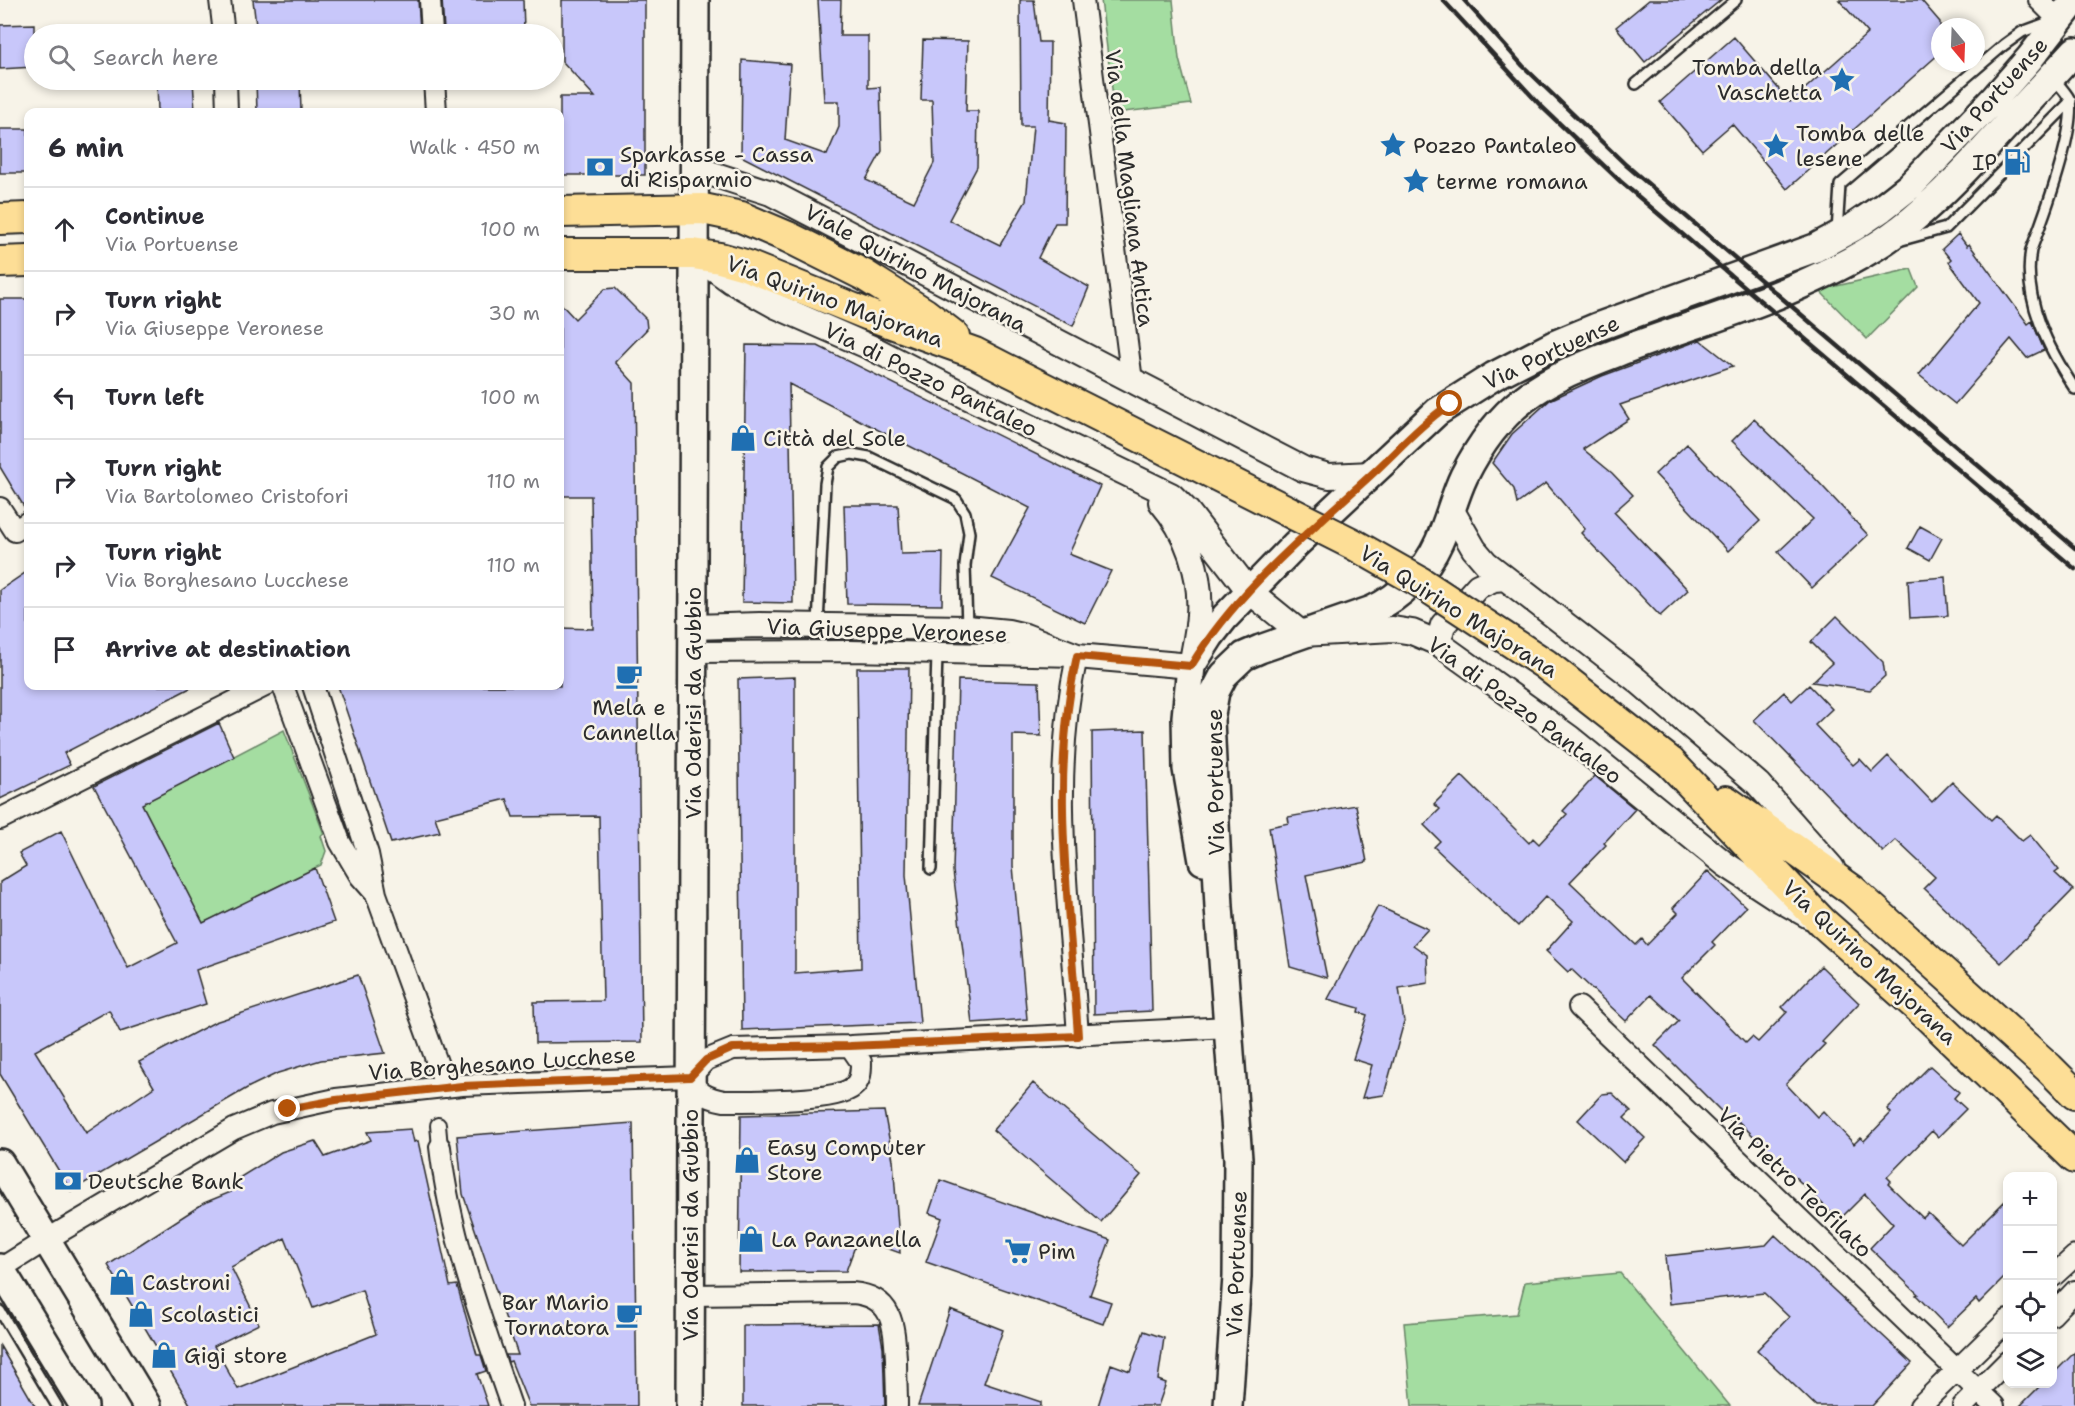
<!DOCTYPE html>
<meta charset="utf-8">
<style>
:root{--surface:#fff;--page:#f7f7f7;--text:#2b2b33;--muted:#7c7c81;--line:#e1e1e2}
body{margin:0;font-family:"Shantell Sans",sans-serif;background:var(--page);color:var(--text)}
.controls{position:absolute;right:18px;bottom:18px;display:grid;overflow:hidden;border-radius:12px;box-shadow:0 3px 9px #0003}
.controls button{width:54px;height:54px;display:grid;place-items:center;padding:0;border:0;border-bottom:2px solid var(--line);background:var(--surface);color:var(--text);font:30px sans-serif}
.compass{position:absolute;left:1931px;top:18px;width:54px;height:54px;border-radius:50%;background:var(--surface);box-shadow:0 3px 9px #0003;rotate:161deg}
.stop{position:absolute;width:18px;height:18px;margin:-14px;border:4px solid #b45309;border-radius:50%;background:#fff}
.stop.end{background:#b45309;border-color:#fff;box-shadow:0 2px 6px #0008}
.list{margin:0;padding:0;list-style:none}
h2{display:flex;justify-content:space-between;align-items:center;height:78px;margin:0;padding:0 24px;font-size:26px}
h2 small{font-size:20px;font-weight:400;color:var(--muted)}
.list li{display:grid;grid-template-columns:39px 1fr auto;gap:18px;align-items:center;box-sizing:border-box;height:84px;padding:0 24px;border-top:2px solid var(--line)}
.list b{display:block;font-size:22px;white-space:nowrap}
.list p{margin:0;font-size:20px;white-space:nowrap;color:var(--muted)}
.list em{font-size:20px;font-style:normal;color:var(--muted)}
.icon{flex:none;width:33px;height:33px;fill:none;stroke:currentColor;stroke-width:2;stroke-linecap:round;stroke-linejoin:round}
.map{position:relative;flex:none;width:2075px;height:1406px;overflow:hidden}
.search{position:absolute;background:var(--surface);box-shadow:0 3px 9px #0003;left:24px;top:24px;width:540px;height:66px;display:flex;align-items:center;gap:15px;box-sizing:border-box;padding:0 21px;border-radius:33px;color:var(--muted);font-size:22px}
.panel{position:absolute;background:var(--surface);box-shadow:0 3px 9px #0003;left:24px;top:108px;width:540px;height:582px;border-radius:12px}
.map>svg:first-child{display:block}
.green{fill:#a4dda1;stroke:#688466;stroke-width:1.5}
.building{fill:#c8c7fa;stroke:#2b2b2b;stroke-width:1.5;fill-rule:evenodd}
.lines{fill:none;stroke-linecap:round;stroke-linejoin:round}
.service-casing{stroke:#2b2b2b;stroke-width:14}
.pedestrian-casing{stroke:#2b2b2b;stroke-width:18}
.minor-casing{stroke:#2b2b2b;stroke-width:24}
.tertiary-casing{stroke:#2b2b2b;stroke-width:28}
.secondary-casing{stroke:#2b2b2b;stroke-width:32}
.primary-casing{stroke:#2b2b2b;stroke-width:34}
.service{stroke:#f7f3e8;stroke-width:9}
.pedestrian{stroke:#f7f3e8;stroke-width:14}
.minor{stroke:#f7f3e8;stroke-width:20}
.tertiary{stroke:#f7f3e8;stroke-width:24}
.secondary{stroke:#f7f3e8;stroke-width:27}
.primary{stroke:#fdde96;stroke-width:30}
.rail{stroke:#2b2b2b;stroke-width:4.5}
.primary-bridge-casing{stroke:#2b2b2b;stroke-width:34;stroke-linecap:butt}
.primary-bridge{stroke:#fdde96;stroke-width:30}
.route{stroke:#b45309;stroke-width:8}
.labels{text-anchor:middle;stroke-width:5;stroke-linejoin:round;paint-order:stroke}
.poi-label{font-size:22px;fill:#2b2b2b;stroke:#f7f3e8;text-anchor:start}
.street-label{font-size:22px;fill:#2b2b2b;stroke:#f7f3e8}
</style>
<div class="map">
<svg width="2075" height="1406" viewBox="0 0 2075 1406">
<rect width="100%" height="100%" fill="#f7f3e8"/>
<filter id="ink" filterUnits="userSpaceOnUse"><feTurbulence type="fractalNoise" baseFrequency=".0167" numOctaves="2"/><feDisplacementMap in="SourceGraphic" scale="12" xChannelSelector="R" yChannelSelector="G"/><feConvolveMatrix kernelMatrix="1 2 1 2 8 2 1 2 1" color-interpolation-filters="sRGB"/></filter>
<g filter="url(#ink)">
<path class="green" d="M1101 0H1173L1179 59 1191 104 1115 113Z
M1911 269 1918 287 1867 339 1819 290Z
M284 730 324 834 321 836 326 851 321 865 203 923 142 804Z
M1620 1273 1730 1406H1412L1404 1323 1517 1314 1525 1282Z"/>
<path class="building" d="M253 0H418L420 30 418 34H257Z
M442 0H523L524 30H444Z
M562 0H645V175H560V97H595L562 61Z
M818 0H841L840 36H868V88L880 87 882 151 866 180 914 202 934 163 932 100H921L923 40 968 41 966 111H978L977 167 949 220 1000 245 1026 201 1033 126H1021L1020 0H1034L1039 42H1050L1049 120 1066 123 1065 223H1055L1038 258 1089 287 1073 326 741 156 742 60 790 64 785 140 827 155 839 127V101H824Z
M1649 0H1721L1645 62 1616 27Z
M1839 0H1921L1940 22V53L1787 189 1732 124 1702 150 1660 102 1734 37 1790 102 1868 33Z
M34 24V67L0 69V25Z
M157 80H193L195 112H158Z
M256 80H300L301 112H257Z
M0 129H28V173H0Z
M1958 234 1967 246 1969 244 2028 324 2032 321 2044 350 2027 358 2011 339 1955 404 1919 375 1979 303 1949 262 1951 260 1942 249Z
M615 288 646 319 647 329 615 362 634 383 642 1042 535 1043 534 1002 603 1001 599 816 513 817 507 799 435 817 440 832 391 843 338 686H560V628L593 629 591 496H560V303L575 319 605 289Z
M0 299H28V510H26L0 467Z
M1700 340 1733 366 1620 405 1629 419 1583 449 1612 473 1633 495 1614 512 1688 590 1660 616 1581 533 1585 529 1546 483 1517 504 1514 489 1492 463 1512 434 1550 400 1602 376Z
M746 345 818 346 1100 486 1069 554 1111 571 1085 623 992 578 1030 508 789 384 793 603 742 602Z
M1754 419 1811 474 1868 535 1812 588 1778 552 1813 519 1732 441Z
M1687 444 1760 521 1728 551 1655 474Z
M844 505H898L901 554 943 553 942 605 847 604Z
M1920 526 1942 538 1930 560 1908 548Z
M28 571V686H194L64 753 70 765 0 799V590Z
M1945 577 1948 616 1910 618 1908 580Z
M1837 616 1883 662 1885 676 1870 690 1812 682 1832 663 1811 642Z
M857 668H909L906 875 920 1023 742 1030 738 679 795 677V973L861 968Z
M958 680 1039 682 1041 736 1013 735V866L1027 1019 972 1023 953 871Z
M1809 685 1832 709 1815 725 1853 765 1860 759 1872 772 1888 756 1932 802 1952 782 1991 820 1996 815 2022 841 2030 835 2059 870 2055 873 2073 890 2001 963 1924 888 1935 877 1896 840 1883 852 1754 720 1784 692 1792 701Z
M219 723 234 757 142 804 203 923 315 868 334 922 196 970 206 1004 120 1032 109 1010 35 1051 86 1133 154 1087 139 1062 215 1022 358 975 385 1053 321 1060 278 1073 249 1087 71 1191 0 1074V882L26 866 19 853 61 831 128 968 177 943 94 786Z
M1145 730 1152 1011 1094 1014 1092 732Z
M1462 776 1529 843 1533 838 1539 844 1567 814 1563 811 1595 776 1635 809 1604 843 1606 845 1570 882 1636 945 1642 939 1647 945 1678 913 1673 908 1708 871 1746 907 1712 942 1715 945 1682 978 1746 1043 1752 1037 1758 1042 1787 1012 1782 1007 1821 966 1859 1003 1822 1042 1825 1044 1786 1084 1817 1117 1823 1111 1854 1144 1860 1138 1864 1141 1891 1113 1887 1109 1930 1066 1959 1092 1954 1098 1966 1109 1938 1137 1932 1131 1887 1177 1891 1181 1888 1184 1923 1218 1928 1213 1961 1245 2007 1199V1275L1979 1303 1976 1299 1947 1327 1916 1295 1918 1294 1870 1248 1893 1224 1865 1194 1839 1220 1739 1122 1736 1126 1655 1045 1679 1021 1651 995 1626 1021 1571 969 1568 972 1546 951 1573 921 1546 896 1518 926 1434 847 1440 841 1424 825 1440 809 1434 804Z
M1356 805 1367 862 1306 875 1327 978 1290 967 1269 827 1289 823 1288 817Z
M1378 906 1428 929 1413 945 1427 955 1428 983 1399 988 1404 1022 1384 1095 1362 1098 1372 1065 1353 1059 1367 1015 1358 1012 1359 1008 1328 999Z
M1033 1083 1141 1175 1101 1222 993 1130Z
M1612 1093 1631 1111 1624 1118 1645 1138 1623 1162 1578 1120 1602 1094Z
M884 1111 893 1160 900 1253 858 1238 846 1271 739 1272 741 1115Z
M633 1123 637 1406H529L511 1361 508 1362 506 1355H518L463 1194 457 1136Z
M411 1129 414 1142 418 1141 450 1286 457 1285 477 1355H481L486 1371 477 1374 488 1406H191L108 1265 204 1203 231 1192 226 1186 281 1152 315 1141 325 1157 371 1140 367 1132ZM285 1238 313 1308 362 1290 376 1334 238 1389 214 1346 259 1324 231 1267Z
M940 1180 1110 1240 1090 1295 1111 1302 1103 1324 926 1262 942 1218 929 1213Z
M1775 1235 1912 1363 1872 1406H1816L1757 1350 1789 1317 1764 1293 1670 1304 1665 1256 1766 1245Z
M950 1309 1003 1330 984 1383 1041 1402V1406H918Z
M879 1324 883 1347 885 1406H743V1325Z
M1144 1331 1164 1338 1158 1380 1166 1383 1158 1406H1098L1111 1364 1130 1371Z
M0 1346 35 1406H0Z
M2075 1352V1406H2020L2043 1383H2052V1375Z"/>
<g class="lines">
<defs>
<path id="service" d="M2053 78C2059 85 2066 92 2070 100 2075 133 2044 216 2031 250 2022 299 2049 350 2075 389
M1636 84 1736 0
M1837 232 1840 185 2004 45 2022 32 2049 22
M1902 240 1946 228 2071 101
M818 624 825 484 828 467 838 457 852 454 869 457 956 499 965 513 969 533 965 566 967 626
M931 869 937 653
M0 1311 57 1406"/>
<path id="pedestrian" d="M438 1125 440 1147"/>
<path id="minor" d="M220 0 224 34
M430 0 432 34
M1083 0 1132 381
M2039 0 2059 20
M226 80 227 112
M434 80 436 112
M0 508 15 531 28 522
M693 652 850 651 1077 656C1049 782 1070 909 1078 1036
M283 686 340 842 360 876 375 893
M313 686 368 854 376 894 446 1087
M0 819 265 686
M1579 1007 1994 1406
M690 1077 706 1060 733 1049 850 1046 1229 1027
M690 1077C696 1093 708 1098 724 1101 750 1101 836 1102 853 1087 861 1081 861 1071 861 1062L850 1046
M440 1147C450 1236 482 1322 511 1406
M0 1269 46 1240 234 1129 272 1113 336 1099 462 1085 690 1077
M2052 1277 2075 1256
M690 1295 852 1293C893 1296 894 1325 896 1359 896 1374 897 1390 897 1406
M2052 1315 2075 1291
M1920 1406 2008 1320
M1963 1406 2008 1361"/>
<path id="tertiary" d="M694 168 771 193 1303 469 1329 476 1372 474
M694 254 731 281 776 306 872 348 968 397 1171 495 1188 512 1249 591 1302 634 1393 629 1412 632 1438 643 1570 738 1725 864 1777 898 1809 916
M1451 509 1474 549 1486 563 1638 681 1758 784 1832 868
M693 627 760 625 967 628 1008 632 1025 636 1077 656 1191 666C1194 649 1198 632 1199 615 1202 574 1187 532 1161 502
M1438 643 1443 625 1478 586 1494 579 1505 578"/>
<path id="secondary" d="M1203 861 1187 769 1186 717 1191 666 1210 636 1225 617 1296 544 1437 412 1494 376 1554 345 1597 327 1815 248 1854 227 1882 208 1910 186 1994 99 2030 58 2075 0
M0 1163 147 1406
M0 1268 84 1406
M690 1406 695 0
M1228 1406 1237 1277 1238 1159 1219 907 1210 720 1215 692 1224 675 1244 656 1260 649 1372 610C1401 597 1426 571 1439 542 1449 520 1454 497 1464 476 1478 448 1499 418 1524 399 1551 378 1584 365 1616 353 1675 330 1737 313 1796 287 1832 271 1870 253 1902 228 1934 203 1962 174 1989 144 2018 113 2046 82 2075 51"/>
<path id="primary" d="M560 212 703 209 741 217 788 237 864 275 924 313 954 336
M0 219 28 218
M560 254H693L720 258 745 265 869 315 975 353 1010 371
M0 262 28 261
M1670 762 1822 922 1928 1016 2075 1158
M1726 801 1852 890 2049 1068 2075 1094"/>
</defs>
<use href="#service" class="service-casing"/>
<use href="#pedestrian" class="pedestrian-casing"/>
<use href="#minor" class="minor-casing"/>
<use href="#tertiary" class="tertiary-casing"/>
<use href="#secondary" class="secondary-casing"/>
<use href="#primary" class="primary-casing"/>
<use href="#service" class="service"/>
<use href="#pedestrian" class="pedestrian"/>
<use href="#minor" class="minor"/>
<use href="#tertiary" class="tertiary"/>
<use href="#secondary" class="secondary"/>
<use href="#primary" class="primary"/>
<path class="rail" d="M1443 0 1541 106 1620 181 2075 569
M1464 0 1523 66 1626 165 2075 548"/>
<defs>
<path id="primary-bridge" d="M1010 371 1353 544 1420 582 1545 664 1670 762"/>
</defs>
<use href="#primary-bridge" class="primary-bridge-casing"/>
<use href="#primary-bridge" class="primary-bridge"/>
</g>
</g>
<g class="lines" filter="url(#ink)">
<path class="route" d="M288 1109 336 1100 462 1086 690 1077 706 1060 733 1048 850 1046 1078 1036C1070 909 1049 781 1077 656L1191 666C1237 590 1308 533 1372 474 1398 450 1421 424 1450 404"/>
</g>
<defs>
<symbol id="sight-bare" viewBox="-9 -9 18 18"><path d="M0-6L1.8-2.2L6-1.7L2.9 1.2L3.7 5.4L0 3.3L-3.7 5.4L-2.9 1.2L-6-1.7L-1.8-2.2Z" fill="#1f6fb2" stroke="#f7f3e8" stroke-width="2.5" paint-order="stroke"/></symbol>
<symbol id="fuel-bare" viewBox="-9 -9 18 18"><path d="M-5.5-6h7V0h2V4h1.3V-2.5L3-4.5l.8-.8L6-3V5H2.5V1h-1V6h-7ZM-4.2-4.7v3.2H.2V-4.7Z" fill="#1f6fb2" stroke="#f7f3e8" stroke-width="2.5" paint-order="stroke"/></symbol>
<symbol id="bank-bare" viewBox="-9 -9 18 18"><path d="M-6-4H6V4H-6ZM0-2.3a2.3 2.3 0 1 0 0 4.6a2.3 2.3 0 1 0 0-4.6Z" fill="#1f6fb2" stroke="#f7f3e8" stroke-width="2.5" paint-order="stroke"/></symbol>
<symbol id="shop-bare" viewBox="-9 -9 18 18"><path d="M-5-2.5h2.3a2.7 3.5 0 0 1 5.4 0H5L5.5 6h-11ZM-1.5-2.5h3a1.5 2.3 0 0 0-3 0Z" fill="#1f6fb2" stroke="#f7f3e8" stroke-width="2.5" paint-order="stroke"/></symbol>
<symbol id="cafe-bare" viewBox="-9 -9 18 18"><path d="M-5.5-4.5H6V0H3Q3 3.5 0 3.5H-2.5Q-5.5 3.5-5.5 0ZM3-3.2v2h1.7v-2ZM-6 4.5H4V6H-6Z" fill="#1f6fb2" stroke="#f7f3e8" stroke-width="2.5" paint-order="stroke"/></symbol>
<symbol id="supermarket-bare" viewBox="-9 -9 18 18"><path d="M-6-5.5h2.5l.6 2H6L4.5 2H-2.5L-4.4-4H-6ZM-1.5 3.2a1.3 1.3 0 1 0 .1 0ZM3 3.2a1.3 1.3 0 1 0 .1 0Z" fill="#1f6fb2" stroke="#f7f3e8" stroke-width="2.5" paint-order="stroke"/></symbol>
</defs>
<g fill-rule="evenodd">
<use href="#sight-bare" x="1823" y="61" width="38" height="38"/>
<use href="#sight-bare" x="1374" y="126" width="38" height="38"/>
<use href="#sight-bare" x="1757" y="127" width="38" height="38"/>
<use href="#fuel-bare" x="1998" y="143" width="38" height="38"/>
<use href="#bank-bare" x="581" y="148" width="38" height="38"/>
<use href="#sight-bare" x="1397" y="162" width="38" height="38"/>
<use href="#shop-bare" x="724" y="419" width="38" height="38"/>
<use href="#cafe-bare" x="610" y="657" width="38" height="38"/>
<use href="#shop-bare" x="728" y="1141" width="38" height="38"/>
<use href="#bank-bare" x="49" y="1162" width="38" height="38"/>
<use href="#shop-bare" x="732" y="1220" width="38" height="38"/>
<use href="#supermarket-bare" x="999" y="1232" width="38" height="38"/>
<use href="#shop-bare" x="103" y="1263" width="38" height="38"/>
<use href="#shop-bare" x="122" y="1295" width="38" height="38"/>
<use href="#cafe-bare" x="610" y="1296" width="38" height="38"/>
<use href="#shop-bare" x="145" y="1336" width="38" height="38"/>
</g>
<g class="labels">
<g class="poi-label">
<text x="1822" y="75" text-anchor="end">Tomba della<tspan x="1822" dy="25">Vaschetta</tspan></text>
<text x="1796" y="141">Tomba delle<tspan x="1796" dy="25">lesene</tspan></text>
<text x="1413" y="153">Pozzo Pantaleo</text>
<text x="620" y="162">Sparkasse - Cassa<tspan x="620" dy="25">di Risparmio</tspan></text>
<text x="1997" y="170" text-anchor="end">IP</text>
<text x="1436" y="189">terme romana</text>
<text x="763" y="446">Città del Sole</text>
<text x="629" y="715" text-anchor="middle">Mela e<tspan x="629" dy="25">Cannella</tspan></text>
<text x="767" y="1155">Easy Computer<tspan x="767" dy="25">Store</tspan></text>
<text x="88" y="1189">Deutsche Bank</text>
<text x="771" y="1247">La Panzanella</text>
<text x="1038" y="1259">Pim</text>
<text x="142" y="1290">Castroni</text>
<text x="609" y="1310" text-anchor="end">Bar Mario<tspan x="609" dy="25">Tornatora</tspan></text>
<text x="161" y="1322">Scolastici</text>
<text x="184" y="1363">Gigi store</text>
</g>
<g class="street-label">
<text transform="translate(1994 95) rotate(-48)" y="8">Via Portuense</text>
<text transform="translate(1130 188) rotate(83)" y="8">Via della Magliana Antica</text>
<text transform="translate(916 268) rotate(28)" y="8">Viale Quirino Majorana</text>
<text transform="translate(835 301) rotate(20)" y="8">Via Quirino Majorana</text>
<text transform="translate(1551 352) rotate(-25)" y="8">Via Portuense</text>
<text transform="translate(931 379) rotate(26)" y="8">Via di Pozzo Pantaleo</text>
<text transform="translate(1459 611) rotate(32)" y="8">Via Quirino Majorana</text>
<text transform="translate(887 630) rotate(2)" y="8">Via Giuseppe Veronese</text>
<text transform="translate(693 703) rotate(-90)" y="8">Via Oderisi da Gubbio</text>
<text transform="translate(1525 710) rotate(36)" y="8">Via di Pozzo Pantaleo</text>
<text transform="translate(1215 782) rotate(-91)" y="8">Via Portuense</text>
<text transform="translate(1870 962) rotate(43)" y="8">Via Quirino Majorana</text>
<text transform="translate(502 1063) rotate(-4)" y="8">Via Borghesano Lucchese</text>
<text transform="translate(1795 1182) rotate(44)" y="8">Via Pietro Teofilato</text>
<text transform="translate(690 1225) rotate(-90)" y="8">Via Oderisi da Gubbio</text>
<text transform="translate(1236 1264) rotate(-88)" y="8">Via Portuense</text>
</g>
</g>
</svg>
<div class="controls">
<button>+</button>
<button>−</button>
<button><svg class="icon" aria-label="locate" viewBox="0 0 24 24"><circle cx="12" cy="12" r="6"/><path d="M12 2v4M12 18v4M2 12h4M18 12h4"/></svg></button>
<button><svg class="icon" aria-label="layers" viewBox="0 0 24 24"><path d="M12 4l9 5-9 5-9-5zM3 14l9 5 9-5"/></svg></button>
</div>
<svg class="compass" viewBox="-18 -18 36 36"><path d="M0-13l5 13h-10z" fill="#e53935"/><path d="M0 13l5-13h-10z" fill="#7c7c81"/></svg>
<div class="stop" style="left:1450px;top:404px"></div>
<div class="stop end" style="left:288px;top:1109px"></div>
<div class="search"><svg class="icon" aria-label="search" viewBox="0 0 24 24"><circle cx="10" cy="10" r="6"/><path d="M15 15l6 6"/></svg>Search here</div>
<section class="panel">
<h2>6 min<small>Walk · 450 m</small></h2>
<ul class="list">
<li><svg class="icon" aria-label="ahead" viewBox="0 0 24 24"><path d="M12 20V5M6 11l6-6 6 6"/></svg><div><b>Continue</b><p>Via Portuense</p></div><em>100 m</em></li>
<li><svg class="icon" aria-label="right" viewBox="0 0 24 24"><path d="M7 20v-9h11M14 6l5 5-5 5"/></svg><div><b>Turn right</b><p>Via Giuseppe Veronese</p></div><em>30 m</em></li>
<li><svg class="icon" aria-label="left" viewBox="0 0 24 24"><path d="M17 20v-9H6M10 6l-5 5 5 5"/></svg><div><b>Turn left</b></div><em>100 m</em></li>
<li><svg class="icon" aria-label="right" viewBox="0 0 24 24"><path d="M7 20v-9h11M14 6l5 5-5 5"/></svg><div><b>Turn right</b><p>Via Bartolomeo Cristofori</p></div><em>110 m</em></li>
<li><svg class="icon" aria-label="right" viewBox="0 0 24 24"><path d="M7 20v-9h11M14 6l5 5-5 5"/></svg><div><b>Turn right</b><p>Via Borghesano Lucchese</p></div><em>110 m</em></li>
<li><svg class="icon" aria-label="arrive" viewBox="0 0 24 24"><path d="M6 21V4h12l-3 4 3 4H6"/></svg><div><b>Arrive at destination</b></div></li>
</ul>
</section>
</div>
